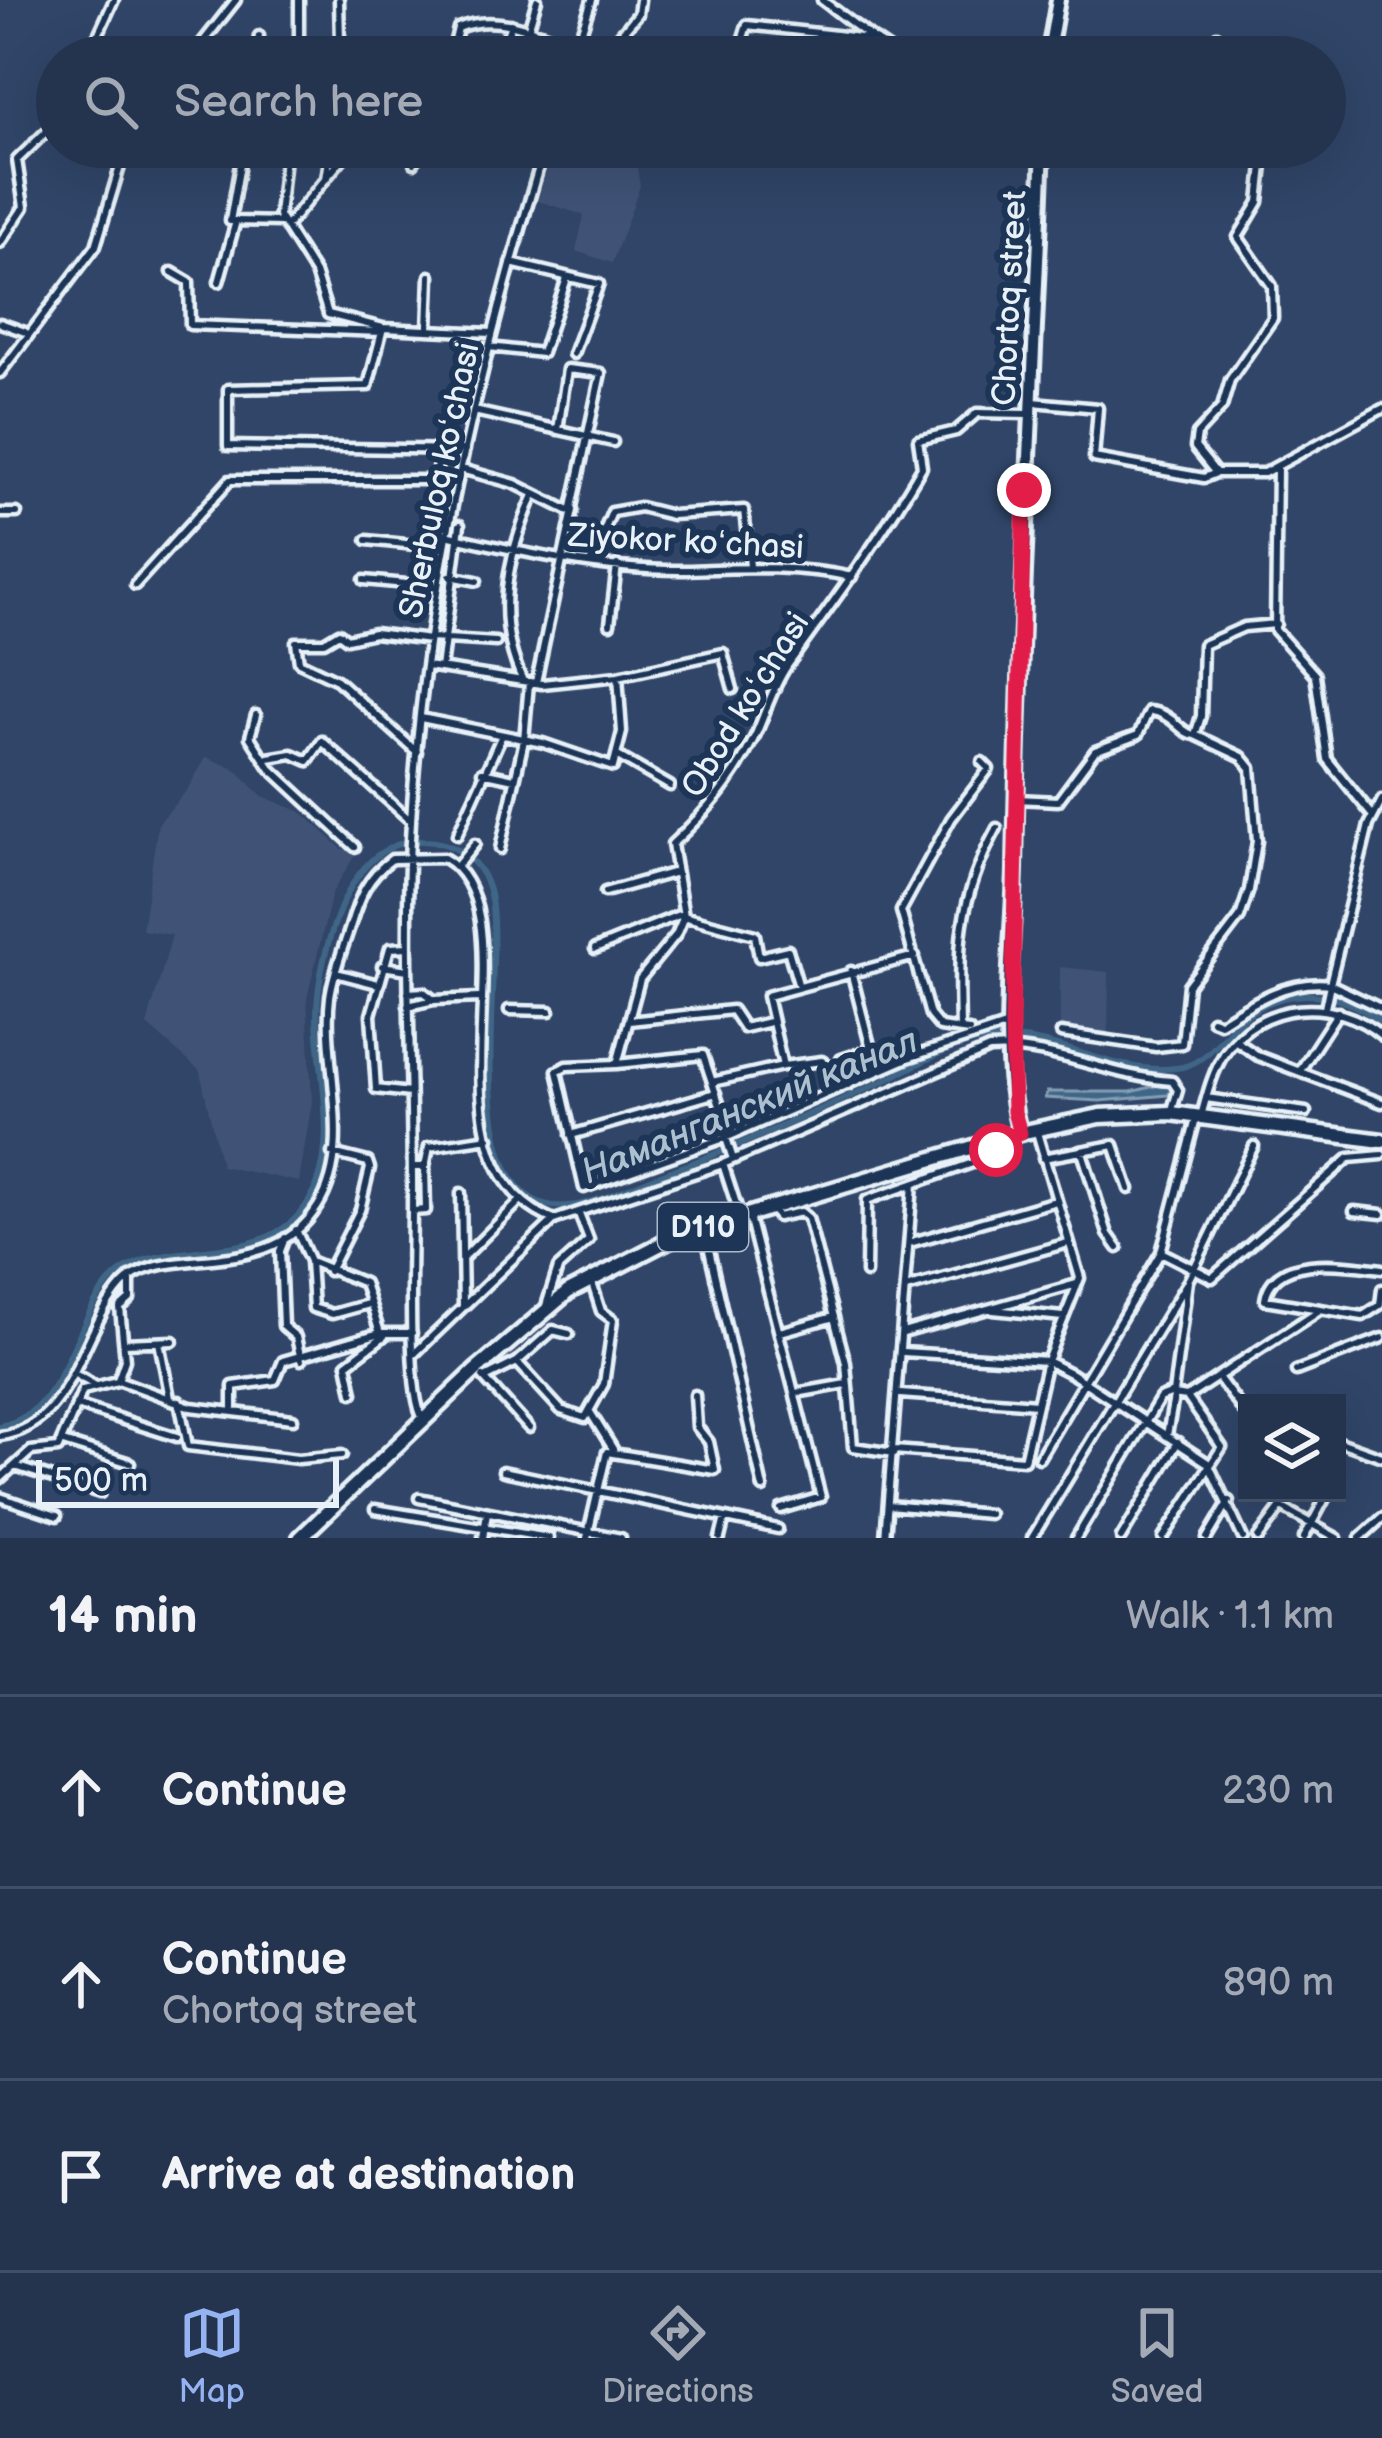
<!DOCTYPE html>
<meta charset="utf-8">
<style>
:root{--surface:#24344e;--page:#303f58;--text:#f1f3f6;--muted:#a3aab6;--line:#414f66;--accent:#95b2f1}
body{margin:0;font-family:"Balsamiq Sans",sans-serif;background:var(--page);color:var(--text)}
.controls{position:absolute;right:36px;bottom:36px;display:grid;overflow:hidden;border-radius:0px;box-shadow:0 12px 48px #0002}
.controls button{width:108px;height:108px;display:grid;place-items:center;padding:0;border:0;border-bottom:3px solid var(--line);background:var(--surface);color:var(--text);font:60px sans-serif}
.scale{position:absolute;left:36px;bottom:30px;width:303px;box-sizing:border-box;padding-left:12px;border:6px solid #e8f1f8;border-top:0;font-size:33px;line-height:42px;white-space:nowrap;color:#e8f1f8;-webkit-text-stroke:9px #1d3557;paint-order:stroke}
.stop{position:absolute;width:36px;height:36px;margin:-27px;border:9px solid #e11d48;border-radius:50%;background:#fff}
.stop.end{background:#e11d48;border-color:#fff;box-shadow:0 3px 12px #0008}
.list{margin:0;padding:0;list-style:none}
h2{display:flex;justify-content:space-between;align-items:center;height:156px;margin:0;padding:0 48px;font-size:51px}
h2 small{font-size:39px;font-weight:400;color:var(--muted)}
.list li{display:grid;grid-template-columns:78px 1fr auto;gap:36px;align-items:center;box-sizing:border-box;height:192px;padding:0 48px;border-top:3px solid var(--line)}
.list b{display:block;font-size:45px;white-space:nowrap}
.list p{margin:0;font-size:39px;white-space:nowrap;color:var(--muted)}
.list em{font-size:39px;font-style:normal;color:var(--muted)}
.icon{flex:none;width:66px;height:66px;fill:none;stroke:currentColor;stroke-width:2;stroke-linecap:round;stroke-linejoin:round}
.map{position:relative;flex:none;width:1382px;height:1538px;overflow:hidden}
.search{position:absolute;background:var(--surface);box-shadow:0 12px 48px #0002;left:36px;right:36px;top:36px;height:132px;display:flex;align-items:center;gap:30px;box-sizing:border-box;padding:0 42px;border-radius:66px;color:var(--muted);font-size:45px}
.sheet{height:732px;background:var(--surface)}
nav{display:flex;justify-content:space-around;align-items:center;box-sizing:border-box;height:168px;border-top:3px solid var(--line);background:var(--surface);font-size:33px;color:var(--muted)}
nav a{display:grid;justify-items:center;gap:6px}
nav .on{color:var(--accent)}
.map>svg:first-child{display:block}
.built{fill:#415377}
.water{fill:#406687;stroke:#839eb4;stroke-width:3}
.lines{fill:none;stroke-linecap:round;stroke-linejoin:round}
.canal{stroke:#406687;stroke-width:6}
.street-casing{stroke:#e8f1f8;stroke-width:15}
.secondary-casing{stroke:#e8f1f8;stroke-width:20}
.primary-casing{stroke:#e8f1f8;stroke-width:21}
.street{stroke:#1d3557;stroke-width:6}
.secondary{stroke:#1d3557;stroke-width:10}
.primary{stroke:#1d3557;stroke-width:12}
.route{stroke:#e11d48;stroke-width:15}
.labels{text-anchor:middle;stroke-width:12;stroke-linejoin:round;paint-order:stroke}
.shield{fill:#1d3557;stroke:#abb9c8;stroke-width:3}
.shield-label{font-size:30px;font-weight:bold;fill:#e8f1f8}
.street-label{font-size:33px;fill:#e8f1f8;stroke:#1d3557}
.water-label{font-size:36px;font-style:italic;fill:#adc0d0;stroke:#1d3557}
</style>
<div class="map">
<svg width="1382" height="1538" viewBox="0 0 1382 1538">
<rect width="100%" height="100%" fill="#304568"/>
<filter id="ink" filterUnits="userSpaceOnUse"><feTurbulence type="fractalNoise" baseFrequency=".00833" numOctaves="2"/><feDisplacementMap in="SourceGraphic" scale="24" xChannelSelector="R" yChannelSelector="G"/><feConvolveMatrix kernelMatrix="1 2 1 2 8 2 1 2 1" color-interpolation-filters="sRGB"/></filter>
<g filter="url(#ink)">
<path class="built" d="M552 152 635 156 640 186 612 263 576 251 584 215 538 201Z
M206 757 235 769 262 796 301 812 342 849 358 850 332 893 307 998 312 1101 299 1182 221 1166 200 1071 147 1025 172 935 142 930 158 824 188 789Z
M1060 967 1109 972 1108 1032 1060 1029Z"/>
<path class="water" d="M1167 1083 1174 1087 1168 1095 1100 1101 1045 1098 1047 1092H1131Z"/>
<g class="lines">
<path class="canal" d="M0 1426C65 1413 71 1329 107 1285 154 1227 263 1277 309 1201 340 1150 319 1075 317 1020 316 975 335 901 365 867 380 850 400 840 422 841 452 841 478 857 488 887 510 952 451 1192 553 1206 589 1210 632 1185 666 1173 737 1147 806 1116 875 1085 913 1068 954 1041 996 1038 1058 1034 1113 1076 1176 1068 1203 1065 1217 1043 1235 1025 1280 983 1335 988 1382 1022"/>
<defs>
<path id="street" d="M339 0 340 41 348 57
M822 0 872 38
M528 30 537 0
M579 39 602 56 638 14 640 0
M88 57 114 0
M191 57 236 0
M256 57 259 36
M299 57V0
M451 57 458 28C498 12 538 33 577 46
M500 57 511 24
M573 57 592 0
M737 57 747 25 836 35
M833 57 836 35 875 40 900 57
M939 57 968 51 986 57
M1200 57 1217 36 1236 57
M286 147 279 216 315 273 328 314 383 328 492 333
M1265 147 1259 202 1238 237 1272 286 1273 318 1230 380 1222 407 1197 434 1195 447 1216 473H1264L1382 409
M544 151 641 153 676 147
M414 163 421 147
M326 179 331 147
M236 221H230L243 147
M289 223 352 147
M0 243 24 207 17 160 57 121
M511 263 599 284 573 354
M172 272 189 282 190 325 382 332
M219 282 236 221 281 222
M0 323 25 332
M383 328 368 386 228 389V446L465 450
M428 330 430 276
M489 347 542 353 567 278
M0 373 96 246 126 147
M1033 402 1098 408 1094 458 1204 478 1216 473
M474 411 613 442
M1277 468 1275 630 1315 675 1327 759 1373 816
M461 469 515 484 571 512 601 373 567 369 558 430
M0 513H17
M446 535C523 553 606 571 686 570 741 568 797 565 852 577
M367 540 444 548
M590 563 612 512 640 507 672 515 744 510 750 566
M450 576 477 581
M364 580 438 587
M135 585 230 480H427L436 474 441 448
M610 624 617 565
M430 638 496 642
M427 666 542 684 618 676 723 653 733 689
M441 668 460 525
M523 681C493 618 507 556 534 495
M536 682 573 510
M256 715 250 737 270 768 355 847
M421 718 543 743 613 767 622 732 618 676
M417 752 337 680 299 662 296 642H324L339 633 347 639 374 633 430 640
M616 755 670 786
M268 758 292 754 308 761 322 741 411 821
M482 772 514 779
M1016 799 1058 801 1095 751 1138 735 1149 711C1174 713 1180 734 1195 735L1201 716 1203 645 1244 627 1276 624
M1382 800 1369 825 1330 984 1382 1009
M457 835 502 735
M500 849 524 740 529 683
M457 866 475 844
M605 892 676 872
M408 947 390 948 371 1015 376 1089 410 1093
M595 949 679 915 755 935 759 957 788 950 799 987
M915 956 767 996 783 1066 712 1082 703 1055 617 1064 640 979 676 935 684 916 672 844C708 811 735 778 756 734 766 712 773 686 787 666 834 601 882 536 922 467L918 440 956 431 977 413 1028 414
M382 966 408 970
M336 973 378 984
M408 993 424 992 434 1000 479 998
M408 1006 434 1000
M509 1010 550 1011
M1212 1020 1220 1023C1253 1002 1288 979 1330 984L1325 1008
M629 1021 732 1010 744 1028 770 1022
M960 1028C958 947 957 901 997 828
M969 1031 940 1027 930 1015 901 911 951 819 989 769 982 762
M1061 1033 1156 1047 1182 1044 1188 985 1240 917 1249 890 1257 841 1251 768 1242 757 1195 735
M1236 1041 1258 1056 1382 1103
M617 1064 566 1066 557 1071 584 1188 730 1136
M783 1066 822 1061 843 1079
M1301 1069 1338 1012
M712 1082 730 1136 908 1058 1008 1025
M848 1085 841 1059 871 1049 851 971
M1206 1098 1306 1112
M1201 1116C1207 1095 1212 1073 1224 1054 1260 1000 1335 996 1382 1036
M571 1135 716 1093
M726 1138 733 1159
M1082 1152 1108 1234 1118 1248
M1043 1158 1114 1145 1129 1189
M723 1164 740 1216
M412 1167H425L429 1147 489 1138
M461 1193 463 1306
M771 1209 778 1217 801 1212 808 1218 846 1363 853 1447 894 1453
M412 1211 426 1210 425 1167
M1354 1211 1382 1214
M749 1217 821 1497 781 1509
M704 1228 763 1488
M296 1230 310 1261 364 1283 380 1333
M285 1238 280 1251 283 1326 296 1337 301 1360
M909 1243 1056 1201
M1161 1252 1212 1278 1349 1158 1382 1155
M463 1258 519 1202
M310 1261 313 1308 332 1314 368 1304
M1382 1269C1349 1265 1272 1251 1265 1300L1363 1316 1380 1305 1382 1289
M329 1271 360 1210 370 1168 368 1162 332 1153
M866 1273 867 1200 987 1158 998 1143
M906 1288 1068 1243
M546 1306 558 1268 589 1240 579 1214
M993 1310 1063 1317
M780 1332 834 1317
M903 1333 1077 1284
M159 1342 170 1398
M124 1343 173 1341
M903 1352 1047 1361 1072 1374 1208 1463 1243 1538
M414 1354 554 1220
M517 1362 561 1410 585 1418 604 1384 613 1320 601 1311 592 1283
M1296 1371 1382 1338
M73 1373 96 1386
M483 1377 529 1428
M1218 1377 1244 1412
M485 1378 517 1362 553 1330 569 1334
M118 1380 191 1407 293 1419
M118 1380 125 1360 120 1308 130 1299V1277
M353 1393 347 1364 384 1336
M796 1393 846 1384
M900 1394 1037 1404
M1173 1395 1187 1397 1318 1311
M179 1401 188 1446 298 1459 342 1455
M76 1405 177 1437
M233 1408V1386L275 1380 283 1361 380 1333H412
M590 1412 613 1449
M423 1418C406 1395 412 1247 412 1211 413 1081 403 951 411 821 424 592 479 366 545 147
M1167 1435 1174 1397
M0 1436C73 1427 80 1331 122 1285 162 1240 269 1286 318 1206 355 1147 322 1062 330 997 333 973 343 949 350 927 359 897 367 877 392 859L444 858C539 913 410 1162 554 1220L723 1164 989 1049C1052 1044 1109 1077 1172 1081L1178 1090 1171 1113
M1337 1441 1382 1457
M63 1442 130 1463
M894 1450 1024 1460 1047 1361 1080 1278 1036 1129
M1039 1458 1161 1252 1196 1119
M15 1466 100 1493
M503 1471 778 1529
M0 1479 31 1451 58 1448 83 1390 117 1381
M0 1497 57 1516
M419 1498 621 1538
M888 1505 989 1514
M1281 1507 1337 1538
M375 1509 549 1538
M483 1538 487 1512
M587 1538 607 1452 715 1470 709 1442 697 1427 695 1395
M720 1538 725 1518
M885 1538 913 1184
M1032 1538 1186 1284
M1076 1538 1160 1398 1173 1393 1188 1281 1254 1146
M1121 1538 1178 1442
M1163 1538 1222 1447 1187 1397
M1207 1538 1229 1501
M1258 1538 1281 1507 1280 1493
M1304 1538 1328 1493
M1360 1538 1382 1518"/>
<path id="secondary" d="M1048 57 1058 0
M1020 1133C998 1057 1013 948 1015 869 1019 628 1033 388 1043 147"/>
<path id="primary" d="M300 1538 475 1371 568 1292 677 1236 1020 1133 1100 1116 1171 1113 1382 1141"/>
</defs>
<use href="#street" class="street-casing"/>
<use href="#secondary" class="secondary-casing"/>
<use href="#primary" class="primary-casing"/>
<use href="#street" class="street"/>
<use href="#secondary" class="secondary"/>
<use href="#primary" class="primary"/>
</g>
</g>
<g class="lines" filter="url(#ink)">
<path class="route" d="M996 1150 999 1139 1020 1133 1014 1112 1012 1024 1024 490"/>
</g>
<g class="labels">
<rect class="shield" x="658" y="1203" width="90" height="48" rx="9"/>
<g class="shield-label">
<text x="703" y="1237">D110</text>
</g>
<g class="street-label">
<text transform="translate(1008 298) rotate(-87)" y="12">Chortoq street</text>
<text transform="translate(438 480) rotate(-78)" y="12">Sherbuloq koʻchasi</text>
<text transform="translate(686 540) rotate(3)" y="12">Ziyokor koʻchasi</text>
<text transform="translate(744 704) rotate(-58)" y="12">Obod koʻchasi</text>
</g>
<g class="water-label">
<text transform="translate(749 1105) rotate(-22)" y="13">Наманганский канал</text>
</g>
</g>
</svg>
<div class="controls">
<button><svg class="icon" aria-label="layers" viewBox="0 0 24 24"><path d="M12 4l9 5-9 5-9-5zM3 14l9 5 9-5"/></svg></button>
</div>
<div class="scale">500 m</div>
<div class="stop" style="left:996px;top:1150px"></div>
<div class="stop end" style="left:1024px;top:490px"></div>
<div class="search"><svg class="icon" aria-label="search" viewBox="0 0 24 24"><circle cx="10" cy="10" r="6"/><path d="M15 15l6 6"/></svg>Search here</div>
</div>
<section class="sheet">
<h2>14 min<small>Walk · 1.1 km</small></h2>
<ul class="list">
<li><svg class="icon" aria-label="ahead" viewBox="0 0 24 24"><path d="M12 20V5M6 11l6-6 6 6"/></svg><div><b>Continue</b></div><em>230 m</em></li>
<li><svg class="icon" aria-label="ahead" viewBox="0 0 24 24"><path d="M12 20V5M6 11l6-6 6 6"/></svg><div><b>Continue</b><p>Chortoq street</p></div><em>890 m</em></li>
<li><svg class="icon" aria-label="arrive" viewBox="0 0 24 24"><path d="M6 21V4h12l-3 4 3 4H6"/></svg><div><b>Arrive at destination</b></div></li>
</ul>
</section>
<nav>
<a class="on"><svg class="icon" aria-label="map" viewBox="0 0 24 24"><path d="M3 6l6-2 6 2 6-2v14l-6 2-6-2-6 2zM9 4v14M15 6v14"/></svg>Map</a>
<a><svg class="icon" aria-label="directions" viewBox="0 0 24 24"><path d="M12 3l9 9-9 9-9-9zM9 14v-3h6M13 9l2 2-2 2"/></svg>Directions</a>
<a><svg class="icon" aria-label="saved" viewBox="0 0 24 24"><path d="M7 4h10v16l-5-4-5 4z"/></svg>Saved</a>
</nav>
